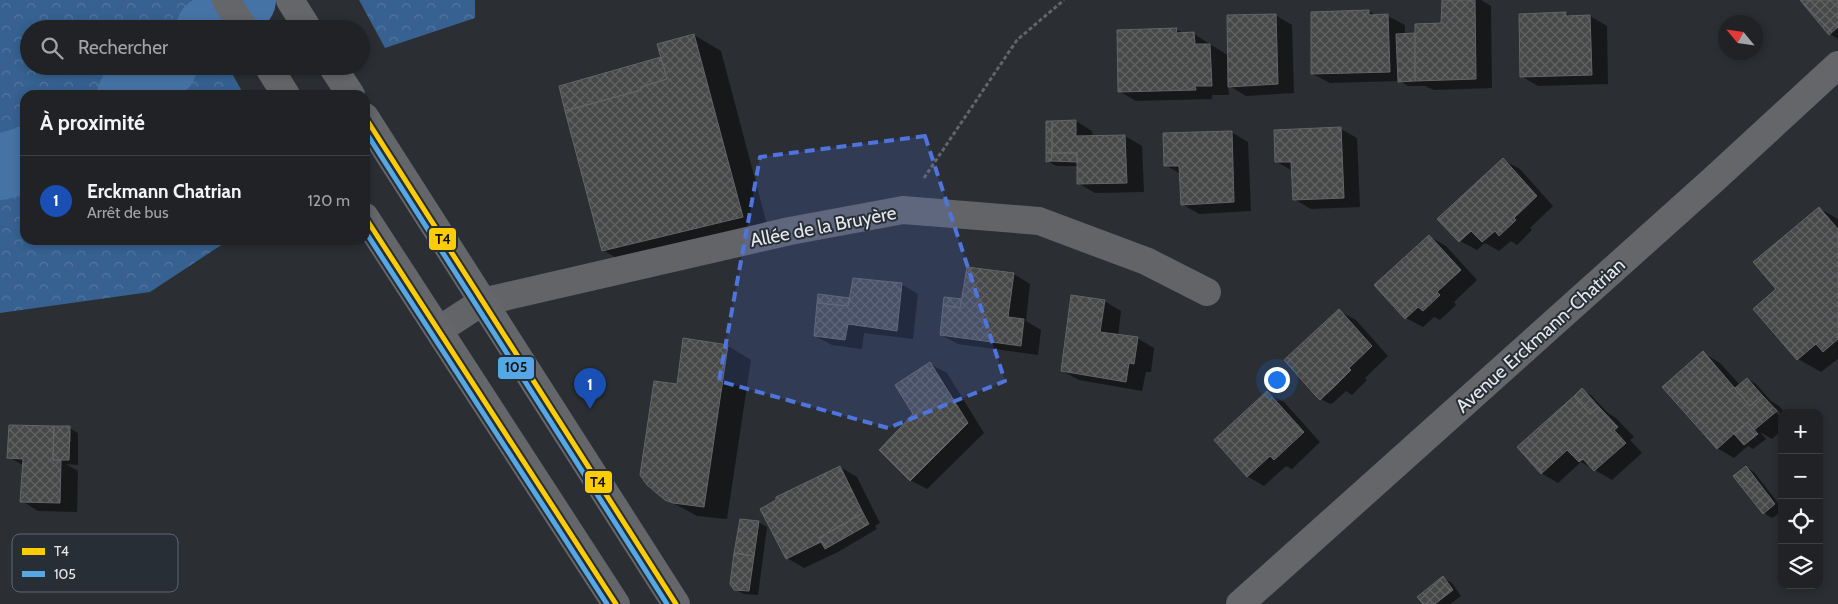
<!DOCTYPE html>
<html lang="fr">
<meta charset="utf-8">
<style>
:root{--surface:#202226;--page:#282a2e;--text:#f1f3f6;--muted:#a2a4a7;--line:#3d3f43;--accent:#bca0f2}
body{margin:0;font-family:Cabin,sans-serif;background:var(--page);color:var(--text)}
.controls{position:absolute;right:15px;bottom:15px;display:grid;overflow:hidden;border-radius:10px;box-shadow:0 2px 8px #0003}
.controls button{width:45px;height:45px;display:grid;place-items:center;padding:0;border:0;border-bottom:1px solid var(--line);background:var(--surface);color:var(--text);font:25px sans-serif}
.compass{position:absolute;left:1718px;top:15px;width:45px;height:45px;border-radius:50%;background:var(--surface);box-shadow:0 2px 8px #0003;rotate:299deg}
.you{position:absolute;left:1276px;top:379px;width:18px;height:18px;margin:-12px;border:4px solid #fff;border-radius:50%;background:#1a73e8;box-shadow:0 0 0 8px #1a73e833}
.badge{display:grid;place-items:center;width:32px;height:32px;border-radius:50%;background:var(--accent);color:#fff;font-size:16px;font-weight:700}
.pin{position:absolute;translate:-50% -41px;filter:drop-shadow(0 1px 2px #0008)}
.pin::after{content:'';position:absolute;top:26px;width:18px;height:15px;background:inherit;clip-path:polygon(0 0,100% 0,50% 100%)}
.list{margin:0;padding:0;list-style:none}
h2{display:flex;justify-content:space-between;align-items:center;height:65px;margin:0;padding:0 20px;font-size:21px}
h2 small{font-size:16px;font-weight:400;color:var(--muted)}
.list li{display:grid;grid-template-columns:32px 1fr auto;gap:15px;align-items:center;box-sizing:border-box;height:90px;padding:0 20px;border-top:1px solid var(--line)}
.list b{display:block;font-size:19px;white-space:nowrap}
.list p{margin:0;font-size:16px;white-space:nowrap;color:var(--muted)}
.list em{font-size:16px;font-style:normal;color:var(--muted)}
.icon{flex:none;width:28px;height:28px;fill:none;stroke:currentColor;stroke-width:2;stroke-linecap:round;stroke-linejoin:round}
.map{position:relative;flex:none;width:1838px;height:604px;overflow:hidden}
.search{position:absolute;background:var(--surface);box-shadow:0 2px 8px #0003;left:20px;top:20px;width:350px;height:55px;display:flex;align-items:center;gap:12px;box-sizing:border-box;padding:0 18px;border-radius:28px;color:var(--muted);font-size:19px}
.panel{position:absolute;background:var(--surface);box-shadow:0 2px 8px #0003;left:20px;top:90px;width:350px;height:155px;border-radius:15px}
.map>svg:first-child{display:block}
.forest{fill:url(#forest-crowns)}
.shadow{fill:#0007;fill-rule:evenodd}
.lines{fill:none;stroke-linecap:round;stroke-linejoin:round}
.river{stroke:#4673a6;stroke-width:66}
.building{fill:url(#building-cross-hatch);stroke:#636565}
.path{stroke:#636567;stroke-width:3;stroke-dasharray:4 2.5;stroke-linecap:butt}
.street{stroke:#626467;stroke-width:28}
.secondary{stroke:#656669;stroke-width:28}
.bus-1-casing{stroke:#282e35;stroke-width:9}
.bus-2-casing{stroke:#282e35;stroke-width:9}
.bus-1{stroke:#fc0;stroke-width:5}
.bus-2{stroke:#53a8e5;stroke-width:5}
.marked{fill:#4f75dd;fill-opacity:0.2;stroke:#4f75dd;stroke-width:4;stroke-dasharray:10 6;stroke-linejoin:round}
.labels{text-anchor:middle;stroke-width:4;stroke-linejoin:round;paint-order:stroke}
.street-label{font-size:19px;fill:#e5e9ed;stroke:#282e35}
.key{fill:#282e35;stroke:#61666c;stroke-width:1}
.key-label{font-size:14px;fill:#e5e9ed}
.line-badge{stroke:#282e35;stroke-width:2}
.pale-badge-label{font-size:14px;text-anchor:middle;font-weight:bold;fill:#111}
</style>
<div class="map">
<svg width="1838" height="604" viewBox="0 0 1838 604">
<defs>
<pattern id="forest-crowns" width="20" height="18" patternUnits="userSpaceOnUse" patternTransform="scale(1.25)"><rect width="20" height="18" fill="#366190"/><path d="M2 6a3 3 0 1 1 6 0M12 15a3 3 0 1 1 6 0" fill="none" stroke="#5378a0"/></pattern>
<pattern id="building-cross-hatch" width="8" height="8" patternUnits="userSpaceOnUse" patternTransform="scale(1.25)"><rect width="8" height="8" fill="#474949"/><path d="M0 0l8 8M0 8l8-8" fill="none" stroke="#616364"/></pattern>
</defs>
<rect width="100%" height="100%" fill="#2b2e32"/>
<path class="forest" d="M0 0H191L207 29H29V66H228L244 95H25V240H229L150 292 0 313Z
M359 0H475V18L385 48Z"/>
<path class="shadow" d="M1443 0H1481L1491 6 1492 88 1434 90 1425 86H1408L1400 81 1330 83 1313 74 1312 14 1369 11 1377 16H1388L1405 25V35H1416L1443 24Z
M1801 0H1838V39L1830 34Z
M1566 13 1572 17 1590 16 1607 26 1608 84 1538 86 1521 76Z
M1275 15 1292 25 1294 93 1246 96 1228 85 1229 95H1212V99L1136 101 1119 91 1176 29 1185 34H1194L1229 56Z
M694 35 721 51 769 232 630 266 603 250 662 58Z
M1076 121 1092 131 1093 137 1125 136 1142 146 1144 192 1095 193 1078 183V166H1056L1048 161Z
M1341 129 1357 138 1360 207 1311 209 1294 199 1293 171 1277 162Z
M1231 132 1248 142 1251 211 1199 214 1182 204 1181 174 1165 165Z
M1503 160 1520 169 1553 206 1530 228 1532 230 1517 245 1511 241 1499 251 1485 243 1477 250 1460 241Z
M1819 208 1838 219V359L1821 372 1798 359 1778 289Z
M1429 236 1446 246 1477 280 1454 302 1456 305 1440 320 1434 317 1423 327 1406 318Z
M1014 274 1030 284 1026 321 1041 330 1038 355 958 344 941 335 962 300Z
M901 284 918 294 913 339 864 333 862 349 832 345 815 336 850 299Z
M1104 301 1121 311 1118 336 1137 338 1154 348 1151 372H1146L1142 391 1079 380 1062 371Z
M1339 311 1356 320 1388 356 1365 378 1367 380 1352 395 1346 391 1333 403 1330 404 1321 399Z
M728 346 751 360 727 519 697 516 666 499 678 386Z
M1703 353 1720 363 1740 385 1748 379 1756 384 1771 401 1779 406 1785 413H1782V415L1776 408H1773L1780 417 1782 415V430L1772 439 1760 432 1766 439 1753 449 1748 446 1734 458 1717 448Z
M930 364 947 373 984 433 927 489 910 480 914 414Z
M1582 390 1591 395 1608 413 1616 418 1634 437 1630 440 1642 453 1612 480 1581 462 1558 483 1541 473Z
M1267 393 1284 402 1320 442 1292 469 1286 466 1264 486 1247 476Z
M69 428 78 433V465L66 464 78 471 77 512 38 511 22 501 24 466 9 457ZM68 431H71V442H68Z
M840 467 857 477 880 523 875 526 877 529 838 552 804 568 787 558Z
M1746 467 1754 472 1782 508V511L1772 518 1764 513 1734 476Z
M758 522 767 527 758 595 744 594 735 589Z
M1443 578 1452 583 1461 596 1450 604H1424Z"/>
<g class="lines">
<path class="river" d="M209 29 243 0
M130 95 164 66
M0 167 25 160"/>
</g>
<path class="building" d="M1442 0H1475L1476 79 1415 81V24L1441 23Z
M1800 0H1838V27L1829 35Z
M1369 10V15L1388 14 1390 72 1311 74V12Z
M1566 12V16L1590 15 1592 75 1520 77 1519 14Z
M1276 14 1278 84 1228 87 1227 15Z
M1177 28 1176 33 1194 32 1195 44H1210L1212 86H1195L1196 90 1118 92 1117 30Z
M1415 33V81L1398 82 1396 34Z
M694 34 743 217 602 251 565 111 641 90V87L667 79 657 44Z
M661 57 667 79 641 87V90L565 111 559 86Z
M1076 120V136L1125 135 1127 183 1077 184V153H1052V121Z
M1046 121H1052V153H1046Z
M1341 127 1344 198 1293 200 1291 162H1275L1274 130Z
M1232 131 1234 202 1181 205 1179 166H1164L1163 133Z
M1046 153H1052L1051 161 1046 162Z
M1052 153H1077V162L1051 161Z
M1503 158 1537 196 1514 218 1516 220 1499 236 1495 231 1482 242 1471 231 1459 242 1437 219Z
M1819 207 1838 229V339L1823 352 1816 344 1797 360 1753 309 1776 289 1753 262Z
M1429 235 1461 270 1437 292 1440 295 1423 311 1418 307 1405 319 1374 285Z
M967 267 1014 273 1008 317 1024 319 1021 346 940 335 943 305 960 308Z
M853 278 902 283 897 331 848 324 845 340 814 336 817 303 848 306Z
M818 294 850 298 848 306 817 303Z
M1071 295 1105 300 1100 332 1138 337 1134 364 1129 363 1126 382 1061 371Z
M944 297 962 299 960 308 943 305Z
M1339 309 1372 346 1349 368 1351 370 1335 386 1330 381 1315 395 1284 360Z
M683 338 728 345 704 507 673 503 665 500 647 485 640 475 654 381 677 384Z
M1703 351 1750 406 1762 395 1777 411 1754 430 1747 422 1717 449 1662 387Z
M930 362 968 423 910 481 879 450 913 414 895 385Z
M1747 378 1762 395 1750 406 1735 388Z
M1330 381 1335 386 1320 400 1315 395Z
M1582 388 1599 407 1590 414 1574 396Z
M1267 391 1304 432 1274 460 1270 456 1247 477 1214 440Z
M1574 396 1590 414 1599 407 1618 427 1614 430 1626 443 1594 471 1583 459 1579 462 1567 450 1541 474 1517 447Z
M1747 422 1758 434 1744 445 1734 434Z
M9 425 54 426 53 460H61L60 503 20 502 23 459 7 458Z
M54 426H70L69 460H53Z
M840 466 863 513 819 538 821 542 786 559 760 509 776 500V497Z
M1746 466 1775 504 1763 514 1733 476Z
M863 513 869 524 825 549 819 538Z
M740 519 759 521 754 556 734 553Z
M734 553 754 556 749 591 734 590 730 584Z
M1443 576 1453 590 1435 604H1423L1417 597Z"/>
<g class="lines">
<path class="path" d="M924 178 1017 40 1064 0"/>
<path class="street" d="M439 330 482 302 790 231 903 210 1039 221 1146 261 1207 292"/>
<path class="secondary" d="M226 0 244 29
M290 0 308 29
M268 66 286 95
M332 66 351 95
M365 117 676 604
M365 217 616 604
M1240 604 1712 181 1838 65"/>
<defs>
<path id="bus-1" d="M365 117 676 604
M365 217 616 604"/>
<path id="bus-2" d="M365 131 667 604
M365 231 607 604"/>
</defs>
<use href="#bus-1" class="bus-1-casing"/>
<use href="#bus-2" class="bus-2-casing"/>
<use href="#bus-1" class="bus-1"/>
<use href="#bus-2" class="bus-2"/>
</g>
<path class="marked" d="M925 136 1005 381 888 428 719 381 760 157Z"/>
<g class="labels">
<g class="street-label">
<text transform="translate(823 226) rotate(-11)" y="7">Allée de la Bruyère</text>
<text transform="translate(1540 335) rotate(-42)" y="7">Avenue Erckmann-Chatrian</text>
</g>
</g>
<rect x="12" y="534" width="166" height="58" rx="8" class="key"/>
<rect x="22" y="548" width="23" height="7" fill="#fc0"/>
<rect x="22" y="571" width="23" height="6" fill="#53a8e5"/>
<g class="key-label">
<text x="54" y="556">T4</text>
<text x="54" y="579">105</text>
</g>
<g class="line-badge">
<rect x="428" y="227" width="29" height="24" rx="5" fill="#fc0"/>
<rect x="497" y="356" width="38" height="24" rx="5" fill="#53a8e5"/>
<rect x="584" y="470" width="29" height="24" rx="5" fill="#fc0"/>
</g>
<g class="pale-badge-label">
<text x="443" y="244">T4</text>
<text x="516" y="372">105</text>
<text x="598" y="487">T4</text>
</g>
</svg>
<div class="controls">
<button>+</button>
<button>−</button>
<button><svg class="icon" aria-label="locate" viewBox="0 0 24 24"><circle cx="12" cy="12" r="6"/><path d="M12 2v4M12 18v4M2 12h4M18 12h4"/></svg></button>
<button><svg class="icon" aria-label="layers" viewBox="0 0 24 24"><path d="M12 4l9 5-9 5-9-5zM3 14l9 5 9-5"/></svg></button>
</div>
<svg class="compass" viewBox="-18 -18 36 36"><path d="M0-13l5 13h-10z" fill="#e53935"/><path d="M0 13l5-13h-10z" fill="#a2a4a7"/></svg>
<div class="you"></div>
<div class="pin badge" style="left:590px;top:409px;background:#1a4fb4">1</div>
<div class="search"><svg class="icon" aria-label="search" viewBox="0 0 24 24"><circle cx="10" cy="10" r="6"/><path d="M15 15l6 6"/></svg>Rechercher</div>
<section class="panel">
<h2>À proximité<small></small></h2>
<ul class="list">
<li><span class="badge" style="background:#1a4fb4">1</span><div><b>Erckmann Chatrian</b><p>Arrêt de bus</p></div><em>120 m</em></li>
</ul>
</section>
</div>
